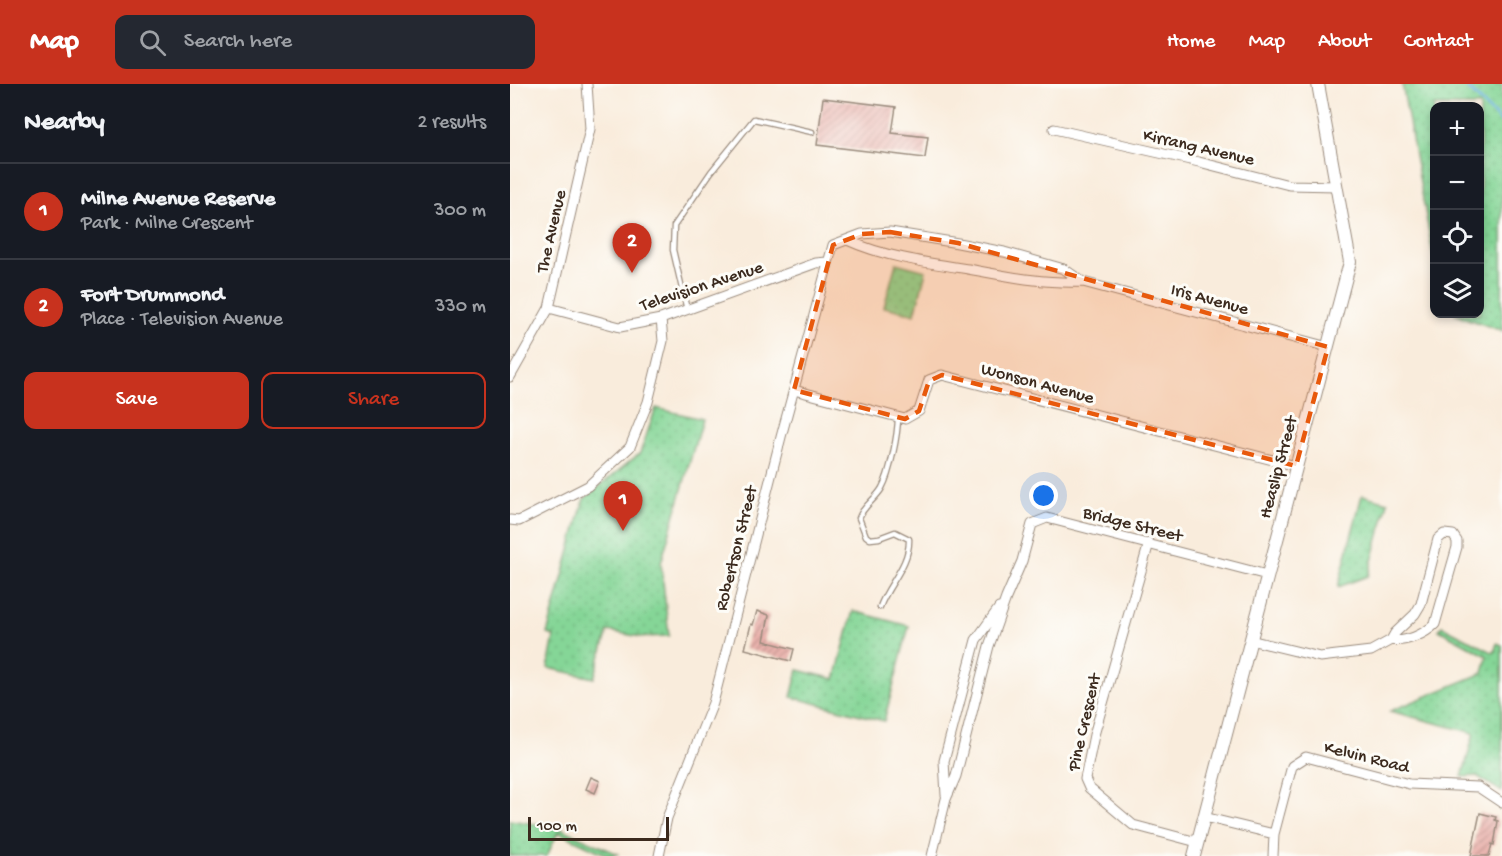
<!DOCTYPE html>
<meta charset="utf-8">
<style>
:root{--surface:#171b24;--page:#242831;--text:#f1f3f6;--muted:#9ea1a6;--line:#363941;--accent:#c8321e}
body{margin:0;font-family:"Gochi Hand",sans-serif;background:var(--page);color:var(--text)}
.controls{position:absolute;right:18px;top:18px;display:grid;overflow:hidden;border-radius:12px;box-shadow:0 3px 9px #0003}
.controls button{width:54px;height:54px;display:grid;place-items:center;padding:0;border:0;border-bottom:2px solid var(--line);background:var(--surface);color:var(--text);font:30px sans-serif}
.scale{position:absolute;left:18px;bottom:15px;width:141px;box-sizing:border-box;padding-left:6px;border:3px solid #3b2a1e;border-top:0;font-size:16px;line-height:21px;white-space:nowrap;color:#3b2a1e;-webkit-text-stroke:4px #fdfcf7;paint-order:stroke}
.you{position:absolute;left:534px;top:412px;width:21px;height:21px;margin:-15px;border:4px solid #fff;border-radius:50%;background:#1a73e8;box-shadow:0 0 0 9px #1a73e833}
.badge{display:grid;place-items:center;width:39px;height:39px;border-radius:50%;background:var(--accent);color:#fff;font-size:20px;font-weight:700}
.pin{position:absolute;translate:-50% -50px;filter:drop-shadow(0 2px 3px #0008)}
.pin::after{content:'';position:absolute;top:32px;width:21px;height:18px;background:inherit;clip-path:polygon(0 0,100% 0,50% 100%)}
.list{margin:0;padding:0;list-style:none}
h2{display:flex;justify-content:space-between;align-items:center;height:78px;margin:0;padding:0 24px;font-size:26px}
h2 small{font-size:20px;font-weight:400;color:var(--muted)}
.list li{display:grid;grid-template-columns:39px 1fr auto;gap:18px;align-items:center;box-sizing:border-box;height:96px;padding:0 24px;border-top:2px solid var(--line)}
.list b{display:block;font-size:22px;white-space:nowrap}
.list p{margin:0;font-size:20px;white-space:nowrap;color:var(--muted)}
.list em{font-size:20px;font-style:normal;color:var(--muted)}
.actions{display:flex;gap:12px;padding:18px 24px}
.actions a{flex:1;padding:14px 0;border:2px solid var(--accent);border-radius:12px;text-align:center;font-size:21px;color:var(--accent)}
.actions .main{background:var(--accent);color:#fff}
.icon{flex:none;width:33px;height:33px;fill:none;stroke:currentColor;stroke-width:2;stroke-linecap:round;stroke-linejoin:round}
.map{position:relative;flex:none;width:992px;height:772px;overflow:hidden}
header{display:flex;align-items:center;gap:36px;box-sizing:border-box;height:84px;padding:0 30px;background:var(--accent);color:#fff}
header strong{font-size:28px}
nav{display:flex;gap:33px;margin-inline-start:auto;font-size:21px}
.search{width:420px;height:54px;background:var(--page);display:flex;align-items:center;gap:15px;box-sizing:border-box;padding:0 21px;border-radius:12px;color:var(--muted);font-size:22px}
main{display:flex}
aside{flex:1;background:var(--surface)}
.map>svg:first-child{display:block}
.green{fill:url(#green-dots);stroke:#60805a;stroke-width:1.5}
.lines{fill:none;stroke-linecap:round;stroke-linejoin:round}
.stream{stroke:#6cb0e2;stroke-width:3}
.building{fill:url(#building-hatch)}
.service-casing{stroke:#9a8b7d;stroke-width:7}
.minor-casing{stroke:#9a8b7d;stroke-width:11}
.tertiary-casing{stroke:#9a8b7d;stroke-width:14}
.service{stroke:#fff;stroke-width:4.5}
.minor{stroke:#fff;stroke-width:9}
.tertiary{stroke:#fff;stroke-width:12}
.marked{fill:#e8590c;fill-opacity:0.2;stroke:#e8590c;stroke-width:4.5;stroke-dasharray:12 8;stroke-linejoin:round}
.labels{text-anchor:middle;stroke-width:6;stroke-linejoin:round;paint-order:stroke}
.street-label{font-size:18px;fill:#3b2a1e;stroke:#fdfcf7}
</style>
<header>
<strong>Map</strong>
<div class="search"><svg class="icon" aria-label="search" viewBox="0 0 24 24"><circle cx="10" cy="10" r="6"/><path d="M15 15l6 6"/></svg>Search here</div>
<nav><a>Home</a><a>Map</a><a>About</a><a>Contact</a></nav>
</header>
<main>
<aside>
<h2>Nearby<small>2 results</small></h2>
<ul class="list">
<li><span class="badge">1</span><div><b>Milne Avenue Reserve</b><p>Park · Milne Crescent</p></div><em>300 m</em></li>
<li><span class="badge">2</span><div><b>Fort Drummond</b><p>Place · Television Avenue</p></div><em>330 m</em></li>
</ul>
<div class="actions"><a class="main">Save</a><a>Share</a></div>
</aside>
<div class="map">
<svg width="992" height="772" viewBox="0 0 992 772">
<defs>
<pattern id="green-dots" width="8" height="8" patternUnits="userSpaceOnUse" patternTransform="scale(1.5)"><rect width="8" height="8" fill="#85d697"/><path d="M2 2h.1M6 6h.1" fill="none" stroke="#74b882" stroke-width="1.8" stroke-linecap="round"/></pattern>
<pattern id="building-hatch" width="6" height="6" patternUnits="userSpaceOnUse" patternTransform="scale(1.5)"><rect width="6" height="6" fill="#eab3ad"/><path d="M-1 1l2-2M0 6l6-6M5 7l2-2" fill="none" stroke="#bf928c"/></pattern>
</defs>
<rect width="100%" height="100%" fill="#fdfcf7"/>
<filter id="ink" filterUnits="userSpaceOnUse"><feTurbulence type="fractalNoise" baseFrequency=".0167" numOctaves="2"/><feDisplacementMap in="SourceGraphic" scale="12" xChannelSelector="R" yChannelSelector="G"/><feConvolveMatrix kernelMatrix="1 2 1 2 8 2 1 2 1" color-interpolation-filters="sRGB"/></filter>
<filter id="wash" filterUnits="userSpaceOnUse"><feTurbulence type="fractalNoise" baseFrequency=".008" numOctaves="4" result="noise"/><feDisplacementMap in="SourceGraphic" scale="24" xChannelSelector="R" yChannelSelector="G"/><feGaussianBlur stdDeviation="1.35" result="paint"/><feColorMatrix in="noise" values="0 0 0 0 0 0 0 0 0 0 0 0 0 0 0 0 0 1.4 0 .05"/><feComposite in="paint" operator="in"/></filter>
<g filter="url(#wash)">
<rect width="100%" height="100%" fill="#f9ecdc"/>
<path class="green" d="M892 0H992V247L944 230H970V22H924V175Z
M386 179 416 187 405 230 374 223Z
M146 324 192 335 151 479 159 552 131 553 98 547 84 594 38 584 44 552 37 550 74 415 130 369Z
M852 411 878 418 858 492 828 503Z
M343 527 399 542 374 637 281 613 288 586 325 595Z
M932 542 984 569 987 559 992 561V708L967 692 952 693 964 649 880 627 973 589 977 572 929 546Z
M0 736 50 744 108 770 99 772 48 748 37 772H0Z"/>
<g class="lines">
<path class="stream" d="M954 0 992 39"/>
</g>
<g id="blocks">
<path class="building" d="M313 14 386 23 382 49 418 53 415 74 307 61Z
M247 527 259 531 254 557 284 565 281 577 235 565 241 540 243 541Z
M81 693 90 697 85 709 76 705Z
M970 729 986 733 985 736 988 737 984 761 982 760 979 772H961Z"/>
</g>
</g>
<g filter="url(#ink)">
<use href="#blocks" fill-opacity="0" stroke="#9a8b7d" stroke-width="1.5"/>
<g class="lines">
<defs>
<path id="service" d="M177 226 163 166 164 142 201 88 244 35 302 48
M370 523C378 500 400 481 399 455L385 448 369 454 360 455 356 452 349 434C353 422 366 415 372 404 380 390 388 350 388 333"/>
<path id="minor" d="M544 45 689 78 779 101 827 102
M337 156C374 173 418 179 458 185 496 192 534 200 573 198
M39 224 110 243 151 235 306 179 317 178
M0 293 39 224 80 45 77 0
M284 306 395 335 409 327 419 296 432 291 786 382
M0 436 9 437 78 402 120 363 138 318 153 257 151 235
M639 459 584 651 575 695 579 704 623 741 687 758
M740 556 810 573 861 567 881 556 885 549 905 530 911 520 928 455 934 450 943 451 947 457V463L925 540C915 550 895 559 881 556
M436 711 434 677 466 556 489 524
M694 733 764 750 782 682 796 673 899 700 968 703 992 719
M149 772 157 734 203 619 271 353 323 161 352 150 380 148 448 159 494 168 554 185 573 198 818 263
M422 772 436 715 446 692 479 562 496 514 512 477 522 440 537 434 757 491
M763 772 764 750"/>
<path id="tertiary" d="M684 772 840 178 808 0"/>
</defs>
<use href="#service" class="service-casing"/>
<use href="#minor" class="minor-casing"/>
<use href="#tertiary" class="tertiary-casing"/>
<use href="#service" class="service"/>
<use href="#minor" class="minor"/>
<use href="#tertiary" class="tertiary"/>
</g>
</g>
<path class="marked" d="M380 148 448 159 818 263 786 382 432 291 419 297 409 327 395 335 284 306 323 161 352 150Z"/>
<g class="labels">
<g class="street-label">
<text transform="translate(689 62) rotate(13)" y="6">Kirrang Avenue</text>
<text transform="translate(40 147) rotate(-77)" y="6">The Avenue</text>
<text transform="translate(191 201) rotate(-18)" y="6">Television Avenue</text>
<text transform="translate(700 214) rotate(15)" y="6">Iris Avenue</text>
<text transform="translate(528 298) rotate(15)" y="6">Wonson Avenue</text>
<text transform="translate(767 383) rotate(-75)" y="6">Heaslip Street</text>
<text transform="translate(623 439) rotate(14)" y="6">Bridge Street</text>
<text transform="translate(225 464) rotate(-76)" y="6">Robertson Street</text>
<text transform="translate(573 638) rotate(-77)" y="6">Pine Crescent</text>
<text transform="translate(857 672) rotate(14)" y="6">Kelvin Road</text>
</g>
</g>
</svg>
<div class="controls">
<button>+</button>
<button>−</button>
<button><svg class="icon" aria-label="locate" viewBox="0 0 24 24"><circle cx="12" cy="12" r="6"/><path d="M12 2v4M12 18v4M2 12h4M18 12h4"/></svg></button>
<button><svg class="icon" aria-label="layers" viewBox="0 0 24 24"><path d="M12 4l9 5-9 5-9-5zM3 14l9 5 9-5"/></svg></button>
</div>
<div class="scale">100 m</div>
<div class="you"></div>
<div class="pin badge" style="left:113px;top:447px">1</div>
<div class="pin badge" style="left:122px;top:189px">2</div>
</div>
</main>
